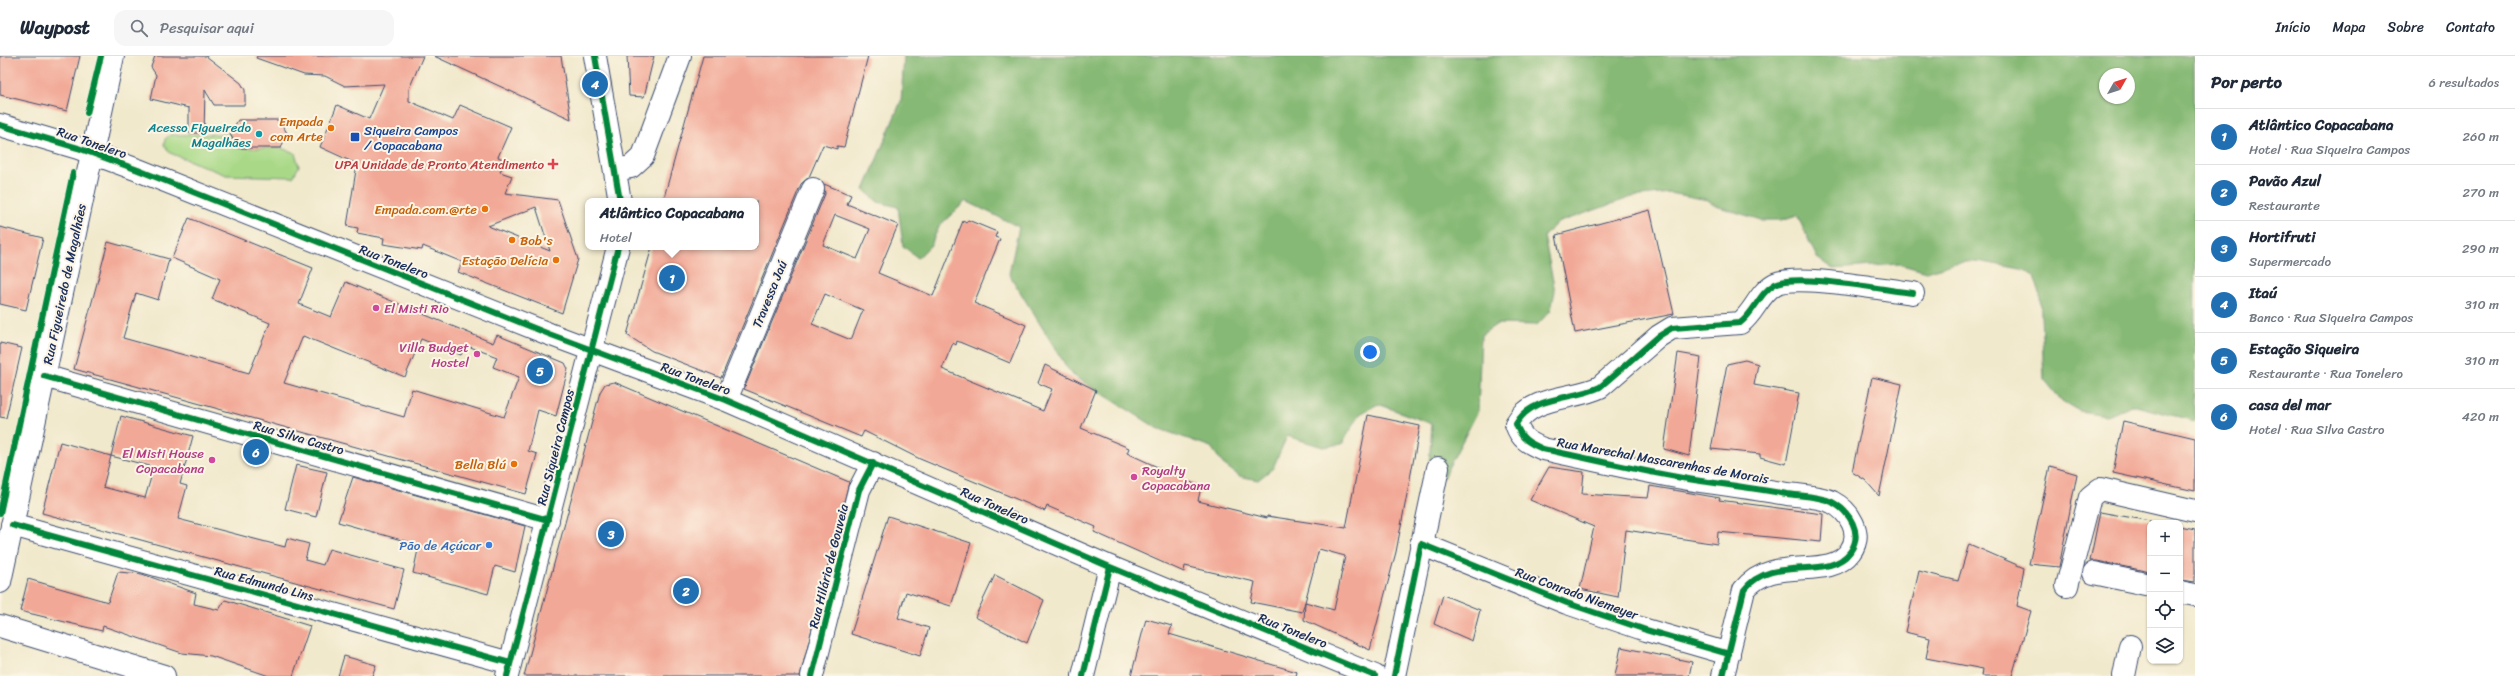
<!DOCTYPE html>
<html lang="pt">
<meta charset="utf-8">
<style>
:root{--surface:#fff;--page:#f6f6f7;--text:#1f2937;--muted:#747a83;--line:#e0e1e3;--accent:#1f6fb2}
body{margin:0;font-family:Sriracha,sans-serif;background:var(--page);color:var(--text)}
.controls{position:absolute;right:12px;bottom:12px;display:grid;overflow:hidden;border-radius:8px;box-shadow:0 1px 3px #0004}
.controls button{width:36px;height:36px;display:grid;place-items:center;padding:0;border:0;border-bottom:1px solid var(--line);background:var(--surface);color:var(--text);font:20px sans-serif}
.compass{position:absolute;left:2099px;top:12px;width:36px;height:36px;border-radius:50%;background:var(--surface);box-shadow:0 1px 3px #0004;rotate:51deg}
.you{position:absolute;left:1370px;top:296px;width:14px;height:14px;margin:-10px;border:3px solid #fff;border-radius:50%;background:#1a73e8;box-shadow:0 0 0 6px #1a73e833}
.badge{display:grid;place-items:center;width:26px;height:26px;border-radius:50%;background:var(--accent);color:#fff;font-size:13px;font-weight:700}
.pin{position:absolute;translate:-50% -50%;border:2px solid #fff;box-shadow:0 1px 4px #0006}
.popup{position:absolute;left:585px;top:142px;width:174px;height:52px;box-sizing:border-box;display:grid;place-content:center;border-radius:8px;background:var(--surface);filter:drop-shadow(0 1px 3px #0005);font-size:13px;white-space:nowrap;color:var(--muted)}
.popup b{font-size:15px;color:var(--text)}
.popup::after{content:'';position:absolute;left:50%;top:100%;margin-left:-8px;border:8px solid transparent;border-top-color:var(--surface)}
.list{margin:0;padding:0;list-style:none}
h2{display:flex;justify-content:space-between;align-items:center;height:52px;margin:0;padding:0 16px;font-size:17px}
h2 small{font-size:13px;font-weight:400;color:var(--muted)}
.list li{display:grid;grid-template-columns:26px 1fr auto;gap:12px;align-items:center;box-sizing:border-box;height:56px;padding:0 16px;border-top:1px solid var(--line)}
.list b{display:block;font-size:15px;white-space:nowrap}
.list p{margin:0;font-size:13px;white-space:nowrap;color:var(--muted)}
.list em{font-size:13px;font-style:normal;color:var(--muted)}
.icon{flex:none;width:22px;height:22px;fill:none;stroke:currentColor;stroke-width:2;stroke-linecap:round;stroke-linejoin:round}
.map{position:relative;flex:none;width:2195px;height:620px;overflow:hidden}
header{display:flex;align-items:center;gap:24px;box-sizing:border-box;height:56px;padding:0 20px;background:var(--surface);border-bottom:1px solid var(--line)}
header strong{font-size:19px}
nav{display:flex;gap:22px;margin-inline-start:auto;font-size:14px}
.search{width:280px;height:36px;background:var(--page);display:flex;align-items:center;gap:10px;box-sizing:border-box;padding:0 14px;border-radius:12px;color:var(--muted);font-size:15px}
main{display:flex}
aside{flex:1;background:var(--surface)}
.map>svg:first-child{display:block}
.green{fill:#a9d987;stroke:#628472}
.forest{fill:#86b974;stroke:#507469;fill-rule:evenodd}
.building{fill:#f2a896;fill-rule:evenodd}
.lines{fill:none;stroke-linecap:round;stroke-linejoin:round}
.minor-casing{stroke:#3b4b6e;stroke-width:24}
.major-casing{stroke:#3b4b6e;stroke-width:24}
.minor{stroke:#fff;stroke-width:22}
.major{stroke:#fff;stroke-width:22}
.cycleway-casing{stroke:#fcf5e5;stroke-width:8}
.cycleway{stroke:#00873e;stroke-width:6}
.food-dot{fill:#e8710a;stroke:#fcf5e5;stroke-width:1.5}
.culture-dot{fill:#0f9aa8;stroke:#fcf5e5;stroke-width:1.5}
.transit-dot{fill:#1a4fb4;stroke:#fcf5e5;stroke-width:1.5}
.health-dot{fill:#e0444e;stroke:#fcf5e5;stroke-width:1.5}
.hotel-dot{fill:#d1479c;stroke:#fcf5e5;stroke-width:1.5}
.shop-dot{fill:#3f7fe0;stroke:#fcf5e5;stroke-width:1.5}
.labels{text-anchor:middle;stroke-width:4;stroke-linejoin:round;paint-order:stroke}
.food-label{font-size:13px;fill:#c56008;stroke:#fcf5e5;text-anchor:end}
.culture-label{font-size:13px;fill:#0d838f;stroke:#fcf5e5;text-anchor:end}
.transit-label{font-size:13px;fill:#164399;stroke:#fcf5e5;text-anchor:start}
.street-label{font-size:13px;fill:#1b2f5e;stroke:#fcf5e5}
.health-label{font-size:13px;fill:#be3a42;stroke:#fcf5e5;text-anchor:end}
.hotel-label{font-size:13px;fill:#b23c85;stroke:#fcf5e5;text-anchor:start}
.shop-label{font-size:13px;fill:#366cbe;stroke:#fcf5e5;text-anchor:end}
</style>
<header>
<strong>Waypost</strong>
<div class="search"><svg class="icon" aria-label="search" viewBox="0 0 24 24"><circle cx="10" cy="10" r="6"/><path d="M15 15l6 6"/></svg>Pesquisar aqui</div>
<nav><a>Início</a><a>Mapa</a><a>Sobre</a><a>Contato</a></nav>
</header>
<main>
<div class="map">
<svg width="2195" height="620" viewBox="0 0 2195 620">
<rect width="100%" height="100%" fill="#fcf5e5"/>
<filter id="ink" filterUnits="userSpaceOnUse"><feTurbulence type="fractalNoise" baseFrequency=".025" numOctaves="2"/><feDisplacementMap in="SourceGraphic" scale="8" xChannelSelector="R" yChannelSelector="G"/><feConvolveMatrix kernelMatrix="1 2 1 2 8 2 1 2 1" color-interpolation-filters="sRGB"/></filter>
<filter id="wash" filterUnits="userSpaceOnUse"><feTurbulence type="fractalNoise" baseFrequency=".012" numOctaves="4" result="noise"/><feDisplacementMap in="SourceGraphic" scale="16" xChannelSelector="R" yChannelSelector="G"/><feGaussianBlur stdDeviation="0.9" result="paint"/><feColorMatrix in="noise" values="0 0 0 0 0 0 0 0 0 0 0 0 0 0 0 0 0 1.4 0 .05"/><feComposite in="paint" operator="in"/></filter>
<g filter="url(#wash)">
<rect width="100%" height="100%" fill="#f1e9cc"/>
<path class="green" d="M230 78 238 92H281L295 97 299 110 293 121 226 119 170 97 164 89 165 83 170 79Z"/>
<path class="forest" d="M904 0H2194L2195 365 2132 349 2107 359 2079 355 2062 345 2044 323 2040 238 2034 220 2026 214 1978 205 1955 207 1927 216 1899 208 1833 213 1817 202 1797 159 1781 164H1761L1716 150 1708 144 1670 137 1632 141 1557 167 1544 180 1555 235 1551 254 1537 269 1497 268 1481 279 1478 355 1443 422 1429 408 1432 368 1378 348 1360 358 1342 388 1323 391 1287 380 1273 412 1258 424 1239 420 1223 408 1211 391 1157 372 1071 318 1009 218 1019 171 966 145 939 170 931 189 918 202 903 190 898 151 878 146 864 134 901 45ZM2105 18H2129V42H2105Z"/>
<g id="blocks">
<path class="building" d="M0 0H80L67 55 0 39Z
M155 0H206L241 27 245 34V49H214L205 34 204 77H189V52L151 43 156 19 151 11Z
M257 0H423L409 33V45L453 64 460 49 511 71 498 101 505 104 500 116 512 120 505 137 558 144 578 203 562 257 458 216 462 206 423 190 422 194 383 188 384 182 357 177 358 172 347 170 357 108 320 91 337 49 369 63 384 28 345 30 325 20 304 19 256 2ZM536 151 550 195 488 170Z
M434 0H561L571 63Z
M627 0H654L644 41 629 40Z
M703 0H868L844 91 837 90V93L823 89 809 121 801 128 721 322 652 295 627 279 652 191H756V145H663Z
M238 64H279L287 77 281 92H238L230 78Z
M824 128 851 139 847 148 898 169 878 217 933 240 963 165 966 167 968 164 997 176 995 181 1000 183 974 247 1026 269 1010 307 957 285 956 289 953 287 942 313 1043 355 1052 333 1038 327 1045 309 1096 334 1081 372 1129 392 1127 397 1201 431 1198 445 1267 462V460L1346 472 1368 359 1420 370 1396 496 1370 594 1304 564 1305 546 1302 556 1251 546 1255 526 1185 510 1184 516 1094 476 1096 471 1047 450 1045 455 920 403 864 375 861 381 744 333 825 138ZM835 159 870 173 857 203 823 189ZM825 238 863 254 851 284 812 268ZM1319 493 1345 500 1334 554 1305 546Z
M1650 154 1674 258 1575 277 1556 179Z
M189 162 313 212 299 248 331 261 346 226 493 287 497 279 565 307 568 313 556 360 538 354 528 395 537 398 526 438 74 313 108 186 169 203 158 244 136 237 123 282 249 317 270 267 212 243 220 223 172 202ZM303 280 405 321 421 283 461 299 465 289 497 301 493 311 519 321 504 361 412 333 404 361 284 327Z
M0 171 43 182 26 254 0 248Z
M0 287 22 292 6 362 0 361Z
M1678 297 1701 301 1689 400 1664 393Z
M1745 304 1758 308 1754 329 1799 337 1786 408 1760 401V398L1711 393 1727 308Z
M1872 321 1902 328 1879 440 1865 424 1852 416Z
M614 326 849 426 800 620H524L600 336 605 328Z
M121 360 193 380 180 428 187 430 178 463 285 491 287 482 309 488 305 504 323 509 329 493 404 514 394 553 42 457 60 386 111 400ZM111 400 154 411 145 442 103 431Z
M2123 365 2195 382V435L2113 417Z
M296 409 327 416 316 461 285 453Z
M2050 410 2077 418 2059 511 2029 508Z
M1549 411 1584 416 1582 438 1648 442 1650 430 1720 442 1719 444 1823 458 1821 486 1718 476 1717 488 1626 474 1618 541 1580 533 1594 471 1530 444Z
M353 421 525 470 515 516 495 510 488 538 413 517 419 489 338 466Z
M2100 456 2150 465V516L2097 505H2090Z
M888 460 971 487 951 550 906 536 898 562 929 572 920 600 851 578Z
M2180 471 2195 474V526L2180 524Z
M1969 488 2024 512 2017 550 2031 555 2012 620H1982L1983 613 1926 602 1930 582 1905 576 1919 515 1958 525Z
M118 516 142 518 196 537 194 548 219 554 225 544 310 570 293 620H269L211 600 182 597 103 570 102 575 20 555 28 523 108 546Z
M995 519 1044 544 1027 587 975 561Z
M1443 539 1480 554 1472 585 1434 568Z
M1146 563 1172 570 1169 578 1297 616 1296 620H1131Z
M1621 591 1692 606 1689 620H1615Z
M344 600 376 609 372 620H338Z"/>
</g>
</g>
<g filter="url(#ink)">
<use href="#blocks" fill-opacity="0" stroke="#3b4b6e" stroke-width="1"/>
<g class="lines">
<defs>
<path id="minor" d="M0 69 78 92 138 114 549 278 726 344 1110 511 1375 620
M615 114 631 111 643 100 680 0
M44 320 548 464
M726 344 813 133
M12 469 510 607
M1421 488 1567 547 1646 574 1729 598
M2094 517 2150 529
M2067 530 2090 441 2100 433 2195 455
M2180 536 2195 539
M812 620 859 434 873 407
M1083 620 1110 511
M1394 620 1438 412
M1723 620 1744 534C1773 497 1828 526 1850 496 1864 477 1849 455 1832 446 1819 440 1802 440 1787 438 1758 433 1730 429 1701 425 1648 417 1596 404 1543 393 1529 387 1521 383 1516 368 1532 339 1574 344 1600 331L1659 280 1672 272 1740 267C1754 257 1759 237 1775 228 1797 217 1884 234 1913 237
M2124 620 2130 590"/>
<path id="major" d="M595 0 620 145
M0 526 113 0
M0 570 164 620
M507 620 618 191"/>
</defs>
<use href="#minor" class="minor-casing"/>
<use href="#major" class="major-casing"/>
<use href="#minor" class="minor"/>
<use href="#major" class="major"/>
<defs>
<path id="cycleway" d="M595 0 620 145
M87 57 101 0
M0 69 78 92 138 114 549 278 726 344 1110 511 1375 620
M44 320 548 464
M0 457 73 117
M12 469 510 607
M507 620 618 191
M812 620 859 434 873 407
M1083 620 1110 511
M1394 620 1421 488 1567 547 1646 574 1729 598
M1723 620 1744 534C1773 497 1828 526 1850 496 1864 477 1849 455 1832 446 1819 440 1802 440 1787 438 1758 433 1730 429 1701 425 1648 417 1596 404 1543 393 1529 387 1521 383 1516 368 1532 339 1574 344 1600 331L1659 280 1672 272 1740 267C1754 257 1759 237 1775 228 1797 217 1884 234 1913 237"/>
</defs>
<use href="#cycleway" class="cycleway-casing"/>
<use href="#cycleway" class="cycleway"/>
</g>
</g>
<g class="food-dot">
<circle cx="331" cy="72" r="4"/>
<circle cx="485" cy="153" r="4"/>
<circle cx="512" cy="184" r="4"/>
<circle cx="556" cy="204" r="4"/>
<circle cx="514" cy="408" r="4"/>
</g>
<circle class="culture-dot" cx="259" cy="78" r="4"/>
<rect class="transit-dot" x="350" y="76" width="10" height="10" rx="2"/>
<path class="health-dot" d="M551 102h4v4h4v4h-4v4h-4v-4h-4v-4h4z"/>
<g class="hotel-dot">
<circle cx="376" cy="252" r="4"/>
<circle cx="477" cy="298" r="4"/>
<circle cx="212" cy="404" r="4"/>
<circle cx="1134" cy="421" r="4"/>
</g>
<circle class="shop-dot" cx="489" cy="489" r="4"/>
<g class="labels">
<g class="food-label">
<text x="323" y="70">Empada<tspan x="323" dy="15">com Arte</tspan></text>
<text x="477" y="158">Empada.com.@rte</text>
<text x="520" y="189" text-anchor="start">Bob's</text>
<text x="548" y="209">Estação Delícia</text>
<text x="506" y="413">Bella Blú</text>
</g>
<g class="culture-label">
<text x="251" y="76">Acesso Figueiredo<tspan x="251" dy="15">Magalhães</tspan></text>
</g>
<g class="transit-label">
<text x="364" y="79">Siqueira Campos<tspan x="364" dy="15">/ Copacabana</tspan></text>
</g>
<g class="street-label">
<text transform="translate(92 86) rotate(19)" y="5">Rua Tonelero</text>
<text transform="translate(394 205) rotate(21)" y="5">Rua Tonelero</text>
<text transform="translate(64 228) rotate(-78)" y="5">Rua Figueiredo de Magalhães</text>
<text transform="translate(769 238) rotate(-68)" y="5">Travessa Jaú</text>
<text transform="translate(696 322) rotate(20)" y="5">Rua Tonelero</text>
<text transform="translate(299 381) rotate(16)" y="5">Rua Silva Castro</text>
<text transform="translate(555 391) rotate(-76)" y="5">Rua Siqueira Campos</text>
<text transform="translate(1663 404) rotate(10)" y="5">Rua Marechal Mascarenhas de Morais</text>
<text transform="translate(995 449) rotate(24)" y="5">Rua Tonelero</text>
<text transform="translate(828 510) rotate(-76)" y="5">Rua Hilário de Gouveia</text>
<text transform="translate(264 527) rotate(15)" y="5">Rua Edmundo Lins</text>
<text transform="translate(1577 537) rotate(20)" y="5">Rua Conrado Niemeyer</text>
<text transform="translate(1293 574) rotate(22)" y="5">Rua Tonelero</text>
</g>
<g class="health-label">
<text x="544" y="113">UPA Unidade de Pronto Atendimento</text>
</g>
<g class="hotel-label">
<text x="384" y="257">El Misti Rio</text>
<text x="469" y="296" text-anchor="end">Villa Budget<tspan x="469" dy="15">Hostel</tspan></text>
<text x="204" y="402" text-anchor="end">El Misti House<tspan x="204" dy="15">Copacabana</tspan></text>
<text x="1142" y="419">Royalty<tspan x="1142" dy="15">Copacabana</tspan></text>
</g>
<g class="shop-label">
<text x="481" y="494">Pão de Açúcar</text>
</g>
</g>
</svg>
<div class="controls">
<button>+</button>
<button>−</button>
<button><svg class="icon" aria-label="locate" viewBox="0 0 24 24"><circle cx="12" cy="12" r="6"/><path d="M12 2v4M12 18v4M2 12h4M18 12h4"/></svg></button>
<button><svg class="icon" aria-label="layers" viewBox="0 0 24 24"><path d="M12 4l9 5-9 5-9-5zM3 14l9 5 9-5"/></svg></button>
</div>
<svg class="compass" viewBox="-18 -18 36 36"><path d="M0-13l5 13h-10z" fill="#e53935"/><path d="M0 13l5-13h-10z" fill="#747a83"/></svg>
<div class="you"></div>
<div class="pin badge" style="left:672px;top:222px">1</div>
<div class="popup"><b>Atlântico Copacabana</b>Hotel</div>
<div class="pin badge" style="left:686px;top:535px">2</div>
<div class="pin badge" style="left:611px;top:478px">3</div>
<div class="pin badge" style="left:595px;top:28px">4</div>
<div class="pin badge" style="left:540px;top:315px">5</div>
<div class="pin badge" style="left:256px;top:396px">6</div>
</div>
<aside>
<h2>Por perto<small>6 resultados</small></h2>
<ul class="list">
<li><span class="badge">1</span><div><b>Atlântico Copacabana</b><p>Hotel · Rua Siqueira Campos</p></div><em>260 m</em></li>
<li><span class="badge">2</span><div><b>Pavão Azul</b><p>Restaurante</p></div><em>270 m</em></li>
<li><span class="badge">3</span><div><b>Hortifruti</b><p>Supermercado</p></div><em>290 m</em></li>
<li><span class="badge">4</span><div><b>Itaú</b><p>Banco · Rua Siqueira Campos</p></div><em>310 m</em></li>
<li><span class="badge">5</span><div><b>Estação Siqueira</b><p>Restaurante · Rua Tonelero</p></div><em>310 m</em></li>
<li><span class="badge">6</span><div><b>casa del mar</b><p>Hotel · Rua Silva Castro</p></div><em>420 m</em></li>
</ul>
</aside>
</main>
